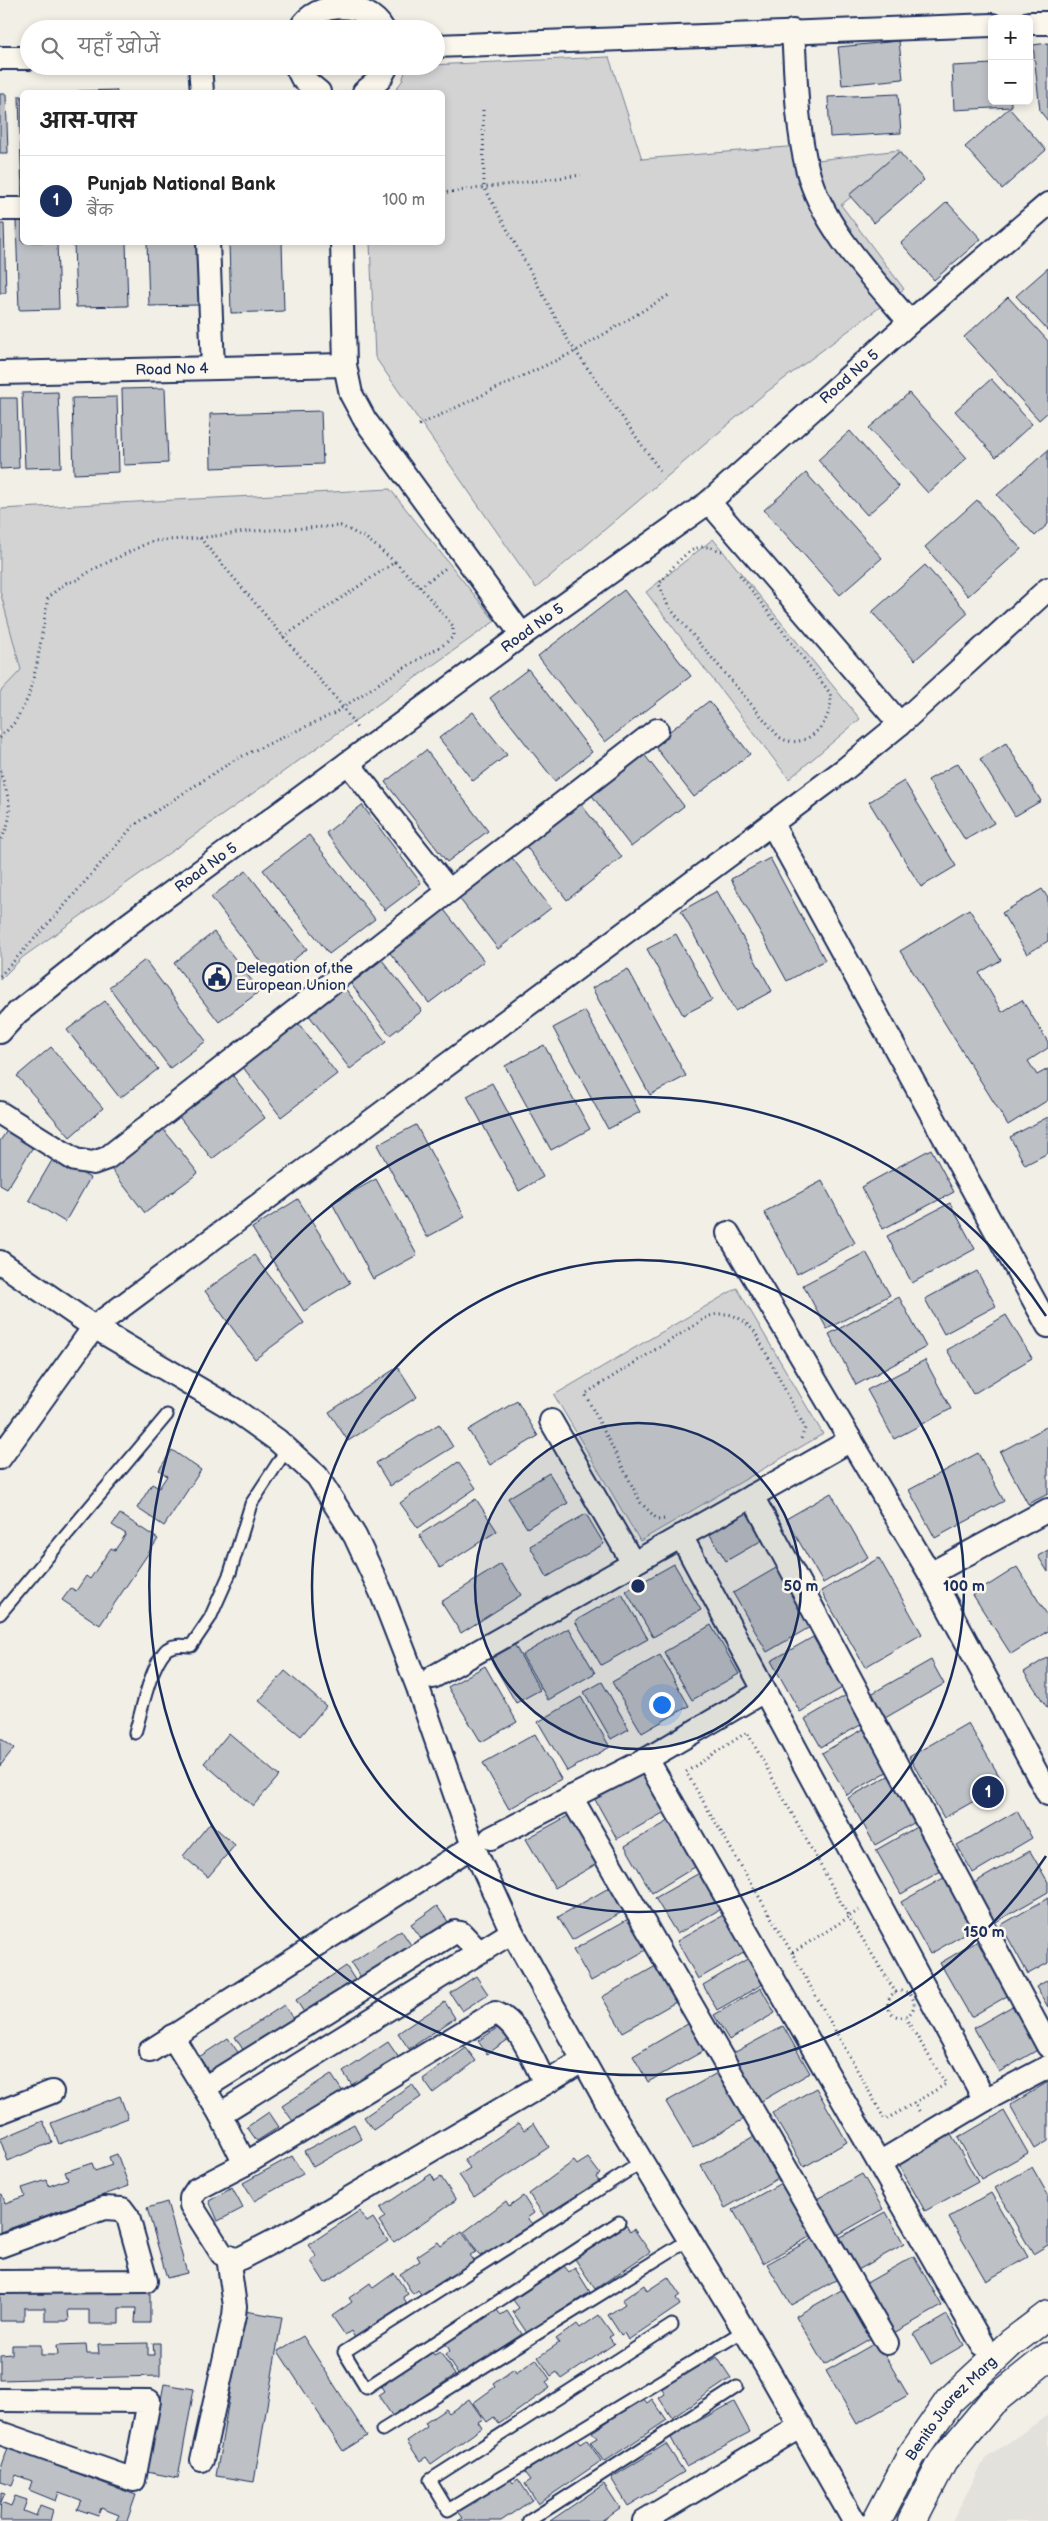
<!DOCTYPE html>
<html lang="hi">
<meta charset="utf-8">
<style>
:root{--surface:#fff;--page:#f6f6f6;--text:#222;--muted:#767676;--line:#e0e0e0;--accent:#1b2f5e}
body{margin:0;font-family:"Balsamiq Sans","Playpen Sans Deva",sans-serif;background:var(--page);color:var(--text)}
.controls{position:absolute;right:15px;top:15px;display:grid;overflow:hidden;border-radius:8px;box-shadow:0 2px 8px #0003}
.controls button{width:45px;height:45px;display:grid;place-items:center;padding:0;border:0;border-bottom:1px solid var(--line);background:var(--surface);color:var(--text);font:25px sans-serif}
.you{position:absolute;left:661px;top:1704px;width:18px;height:18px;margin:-12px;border:4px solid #fff;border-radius:50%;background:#1a73e8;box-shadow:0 0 0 8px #1a73e833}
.badge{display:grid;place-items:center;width:32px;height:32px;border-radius:50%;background:var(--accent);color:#fff;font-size:16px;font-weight:700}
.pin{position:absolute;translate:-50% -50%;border:2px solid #fff;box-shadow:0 1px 5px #0006}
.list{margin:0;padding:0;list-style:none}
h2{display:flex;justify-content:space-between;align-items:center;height:65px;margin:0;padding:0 20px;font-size:21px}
h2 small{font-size:16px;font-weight:400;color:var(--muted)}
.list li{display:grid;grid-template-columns:32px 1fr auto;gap:15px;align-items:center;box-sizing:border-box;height:90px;padding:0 20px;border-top:1px solid var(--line)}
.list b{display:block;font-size:19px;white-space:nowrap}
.list p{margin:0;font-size:16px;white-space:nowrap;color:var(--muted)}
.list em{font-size:16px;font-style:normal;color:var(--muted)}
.icon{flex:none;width:28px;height:28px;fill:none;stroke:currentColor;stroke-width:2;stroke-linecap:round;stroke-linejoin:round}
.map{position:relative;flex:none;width:1048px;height:2521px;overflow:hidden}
.search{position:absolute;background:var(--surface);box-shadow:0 2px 8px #0003;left:20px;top:20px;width:425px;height:55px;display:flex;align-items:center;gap:12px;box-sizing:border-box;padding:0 18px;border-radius:28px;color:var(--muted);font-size:19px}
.panel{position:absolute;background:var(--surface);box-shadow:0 2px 8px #0003;left:20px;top:90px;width:425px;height:155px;border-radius:8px}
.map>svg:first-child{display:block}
.built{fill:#e2e1dc}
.green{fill:#d2d3d2;stroke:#768198}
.building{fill:#bdc0c4;stroke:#1b2f5e}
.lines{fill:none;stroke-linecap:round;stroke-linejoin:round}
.service-casing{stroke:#1b2f5e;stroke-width:15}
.minor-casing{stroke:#1b2f5e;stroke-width:26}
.tertiary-casing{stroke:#1b2f5e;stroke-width:31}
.path{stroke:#1b2f5e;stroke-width:3;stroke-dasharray:1 4;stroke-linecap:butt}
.service{stroke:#fbf7ec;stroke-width:11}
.minor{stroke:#fbf7ec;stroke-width:22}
.tertiary{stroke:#fbf7ec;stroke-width:28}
.ring{fill:none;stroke:#1b2f5e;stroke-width:2.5}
.labels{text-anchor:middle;stroke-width:5;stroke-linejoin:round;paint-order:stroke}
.street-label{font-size:15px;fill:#1b2f5e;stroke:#fbf7ec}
.poi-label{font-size:15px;fill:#1b2f5e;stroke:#fbf7ec;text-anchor:start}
.centre{fill:#1b2f5e;stroke:#fbf7ec;stroke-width:2.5}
.ring-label{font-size:15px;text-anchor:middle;font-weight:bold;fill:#1b2f5e;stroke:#fbf7ec;stroke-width:5;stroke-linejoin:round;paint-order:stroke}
</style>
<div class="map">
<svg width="1048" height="2521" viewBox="0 0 1048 2521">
<rect width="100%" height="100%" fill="#f2efe6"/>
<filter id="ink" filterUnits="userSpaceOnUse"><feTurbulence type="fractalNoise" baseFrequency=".02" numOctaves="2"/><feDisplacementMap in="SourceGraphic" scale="10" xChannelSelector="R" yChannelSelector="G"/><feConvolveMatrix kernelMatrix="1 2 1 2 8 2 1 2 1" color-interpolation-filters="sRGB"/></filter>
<g filter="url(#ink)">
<path class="built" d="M0 591 21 671 0 692Z
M1048 2415V2521H952L985 2459Z"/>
<path class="green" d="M609 57 642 159 811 145 818 160 899 150 902 156 841 205 904 289 764 394 536 588 375 357 370 243 442 242V92H394L402 81 407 66Z
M390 489 495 621 23 957 0 980V692L21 670 0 591V509Z
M713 539 860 719 789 779 646 592Z
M737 1288 823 1434 640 1541 554 1395Z"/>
<path class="building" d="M899 41 903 79 842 85 838 47Z
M1048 43V121L1040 111 1033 45Z
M992 64V101H1011V107L954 110 952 66Z
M117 90V92H78V91Z
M0 94H6L8 153H0Z
M898 94 901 133 830 137 828 97Z
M19 96H22V197Z
M1009 108 1046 150 1002 189 965 147Z
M899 152 924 180 874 223 849 195Z
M947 202 981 239 934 280 901 243Z
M16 221H22V242H57L59 309 19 310Z
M0 224H4L6 293H0Z
M74 242H126L128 306 76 307Z
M147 242H197L199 305 149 306Z
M229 242H282L284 311 231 313Z
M1048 268V331L1016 296Z
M1008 297 1048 341V412L1039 420 964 337Z
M991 379 1032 424 996 457 955 411Z
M165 388 168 463 124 465 122 389Z
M58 392 61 467 25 468 22 393Z
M909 393 967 458 928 493 869 428Z
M117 397 119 472 74 474 72 398Z
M0 398H17L19 468 0 469Z
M321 411 323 464 211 468 210 414Z
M850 431 899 487 867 515 818 460Z
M1048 450V524L1035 536 997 495Z
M806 473 882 558 840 595 764 510Z
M977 500 1021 549 968 596 925 547Z
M925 565 968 613 915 660 872 612Z
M624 590 691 676 605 742 538 656Z
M528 669 592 752 555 781 490 698Z
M709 701 750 754 694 797 653 744Z
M473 712 507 755 473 781 439 738Z
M1006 743 1041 801 1015 816 980 759Z
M426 750 488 831 447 862 385 782Z
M643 753 684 806 631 847 590 793Z
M958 763 994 823 965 840 928 780Z
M904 781 956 866 921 887 869 802Z
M580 803 622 857 567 900 525 845Z
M362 805 421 883 385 910 326 833Z
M309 835 375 919 329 954 263 870Z
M506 850 551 908 498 949 453 890Z
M770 858 825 960 787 981 731 879Z
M246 871 307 949 272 977 211 897Z
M1042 889 1048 898V941L1027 954 1002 913Z
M717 891 772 991 735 1011 681 911Z
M438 902 484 961 429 1003 383 944Z
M969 909 1001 960 979 973 1002 1012 1022 1000 1048 1042V1048L1028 1061 1037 1075 1048 1069V1100L1008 1125 900 951Z
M214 932 260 991 219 1022 174 963Z
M676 934 712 1000 683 1015 647 949Z
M145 960 206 1041 170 1068 109 987Z
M382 960 422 1011 390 1035 351 984Z
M628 969 686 1076 650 1095 592 988Z
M344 987 386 1042 350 1069 308 1014Z
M105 1001 158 1069 120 1098 67 1030Z
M585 1011 640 1112 608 1129 553 1028Z
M295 1019 337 1074 281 1117 239 1062Z
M544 1045 590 1129 551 1150 505 1066Z
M51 1047 103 1108 70 1137 17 1076Z
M227 1068 265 1118 212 1159 173 1109Z
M492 1083 543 1177 519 1191 467 1096Z
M1048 1117V1153L1025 1165 1010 1137Z
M160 1125 198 1173 145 1213 108 1165Z
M416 1125 465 1217 427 1237 377 1145Z
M10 1126 36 1142 7 1189 0 1185V1141Z
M931 1149 954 1192 883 1229 861 1187Z
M54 1157 90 1178 65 1222 29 1200Z
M376 1179 417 1255 373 1279 332 1203Z
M822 1181 855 1243 797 1274 764 1212Z
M298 1199 350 1283 304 1311 252 1228Z
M950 1203 975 1249 912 1283 887 1236Z
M866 1252 890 1295 827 1329 803 1285Z
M254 1255 304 1323 255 1359 205 1291Z
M977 1271 996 1306 944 1334 925 1299Z
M899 1297 926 1347 856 1385 829 1334Z
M1006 1315 1032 1358 973 1394 947 1350Z
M925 1360 951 1409 894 1439 867 1390Z
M398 1367 417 1397 348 1441 329 1412Z
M517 1401 538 1436 490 1465 468 1430Z
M439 1424 453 1447 390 1486 376 1463Z
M1048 1426V1494L1028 1504 1000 1452Z
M172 1450 201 1470 164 1526 137 1508 152 1484 159 1488 167 1476 159 1470Z
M978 1453 1004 1501 935 1538 909 1490Z
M458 1462 476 1488 418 1528 400 1503Z
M549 1473 568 1503 527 1528 508 1498Z
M831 1493 868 1557 823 1583 786 1519Z
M476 1499 497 1531 440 1568 419 1535Z
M748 1507 766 1538 726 1561 707 1530Z
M120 1514 158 1539 100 1625 62 1600 71 1588 76 1591 86 1576 90 1579 111 1548 115 1550 126 1534 112 1525Z
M586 1514 604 1544 547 1577 530 1546Z
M1048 1550V1572L1038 1556Z
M879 1558 922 1634 865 1667 821 1591Z
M501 1564 521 1595 461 1633 441 1602Z
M674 1564 701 1610 653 1637 626 1591Z
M783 1564 817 1623 767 1652 733 1593Z
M1017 1567 1048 1616V1631L1011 1654 973 1595Z
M622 1594 648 1639 601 1665 575 1621Z
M711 1625 739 1674 692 1700 664 1652Z
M569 1628 595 1673 548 1700 522 1655Z
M813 1637 842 1688 800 1712 771 1661Z
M514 1644 540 1690 516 1703 490 1658Z
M660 1655 689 1706 642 1733 612 1682Z
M1048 1657V1709L1024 1672Z
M931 1660 944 1684 885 1718 871 1694Z
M485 1666 517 1722 481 1742 448 1687Z
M285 1671 326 1706 301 1736 259 1701Z
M602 1682 629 1729 611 1739 584 1692Z
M850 1693 866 1722 821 1747 805 1719Z
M581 1697 610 1747 567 1771 538 1722Z
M968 1723 1004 1784 944 1818 909 1757Z
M867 1727 892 1769 847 1795 822 1753Z
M229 1733 279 1776 253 1806 204 1763Z
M535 1734 561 1779 509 1809 483 1763Z
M0 1738 14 1748 0 1766Z
M645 1767 670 1809 617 1839 593 1796Z
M892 1774 919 1820 875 1845 848 1798Z
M577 1811 605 1859 555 1888 526 1839Z
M1017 1811 1032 1838 973 1873 957 1845Z
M674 1818 700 1864 652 1893 625 1846Z
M210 1823 235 1845 208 1877 183 1856Z
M920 1825 946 1868 901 1894 876 1850Z
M1030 1851 1048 1882V1892L994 1923 972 1884Z
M703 1871 724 1907 677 1934 655 1898Z
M947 1876 977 1927 930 1954 901 1902Z
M619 1882 633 1906 572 1940 558 1917Z
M1048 1898V1963L1028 1974 1001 1925Z
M437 1906 449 1923 423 1941 411 1924Z
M732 1910 754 1947 698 1979 677 1941Z
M630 1918 648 1949 591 1981 573 1950Z
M401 1930 413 1948 363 1981 351 1963Z
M983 1938 1014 1992 971 2017 940 1963Z
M749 1958 763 1984 717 2010 703 1985Z
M661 1963 681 1999 623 2032 602 1997Z
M346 1966 359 1986 309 2020 296 2000Z
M476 1976 488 1994 462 2011 450 1993Z
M1048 1980V2007L1036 1987Z
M761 1988 775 2013 729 2040 714 2015Z
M445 2002 455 2018 409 2049 398 2033Z
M1016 2004 1041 2048 999 2072 974 2028Z
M284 2005 296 2023 247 2056 235 2037Z
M698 2018 714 2045 648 2082 633 2056Z
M500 2026 509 2039 487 2054 478 2041Z
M783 2026 810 2073 760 2102 732 2054Z
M228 2038 242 2058 213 2077 199 2057Z
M388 2042 399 2058 354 2088 343 2072Z
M466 2048 476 2061 433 2093 423 2079Z
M717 2073 744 2119 693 2148 666 2102Z
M331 2074 343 2092 295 2124 282 2106Z
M1048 2082V2141L1035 2149 1010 2105Z
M412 2084 421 2097 373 2130 364 2117Z
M816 2088 847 2142 804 2167 772 2113Z
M120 2096 128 2118 59 2144 51 2123Z
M1004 2111 1028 2153 981 2179 958 2138Z
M269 2112 279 2127 257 2141 247 2127Z
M43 2121 52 2142 8 2161 0 2139Z
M519 2123 524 2130 534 2123 549 2147 474 2197 459 2175 470 2168 464 2160Z
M354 2124 362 2139 313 2167 304 2151Z
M950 2133 978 2182 925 2211 897 2162Z
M756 2135 780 2177 725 2208 701 2166Z
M117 2154 129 2186 0 2232V2195L2 2194 5 2203 25 2196 22 2188 47 2180 49 2186 68 2179 65 2172 92 2163 95 2171 112 2165 109 2157Z
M292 2156 303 2174 254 2201 243 2183Z
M588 2158 600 2174 596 2177 600 2183 557 2212 555 2210 545 2217 529 2194 574 2161 577 2165Z
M1032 2167 1048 2195V2245L1033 2254 995 2188Z
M431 2174 435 2181 441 2177 456 2200 394 2242 379 2221 385 2217 380 2208Z
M862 2174 883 2209 836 2236 815 2200Z
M790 2178 820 2231 763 2263 733 2210Z
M232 2188 243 2208 218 2221 209 2201Z
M991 2193 1028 2257 986 2281 949 2217Z
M523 2196 534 2213 527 2218 533 2225 490 2255 487 2251 480 2256 464 2232 506 2201 509 2206Z
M167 2202 187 2273 167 2278 147 2208Z
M359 2211 367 2222 373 2218 388 2241 325 2283 311 2261 317 2257 308 2245Z
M886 2212 904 2244 858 2270 839 2238Z
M626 2225 630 2232 634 2229 650 2252 595 2289 575 2259Z
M462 2232 476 2252 470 2255 475 2262 423 2297 418 2290 413 2294 400 2274 420 2261 417 2256 438 2242 441 2246Z
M819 2235 843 2276 791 2305 767 2264Z
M914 2256 942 2306 892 2334 863 2285Z
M564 2266 569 2272 575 2268 590 2292 527 2333 513 2312 519 2308 513 2300Z
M394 2273 408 2294 403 2297 407 2303 355 2338 351 2331 345 2335 332 2316 352 2302 349 2298 370 2283 373 2288Z
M668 2277 680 2295 676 2298 680 2305 628 2340 624 2333 621 2335 608 2315 625 2304 622 2300 644 2285 647 2291Z
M150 2287V2323H135L136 2308H119V2324H89V2310H68L69 2321H45V2308H24V2321H0V2288Z
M843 2289 871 2338 824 2365 796 2316Z
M496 2309 501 2315 507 2311 522 2334 459 2376 445 2355 450 2351 445 2342Z
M244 2311 282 2317 254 2482 216 2476Z
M599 2315 613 2335 609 2337 614 2344 562 2379 557 2372 551 2376 538 2357 559 2343 556 2339 577 2324 580 2328Z
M947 2315 964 2345 931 2364 914 2334Z
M303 2336 367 2436 343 2451 278 2351Z
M877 2342 908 2395 857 2424 826 2371Z
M148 2343V2355H154L153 2343H160V2376L0 2380V2355L12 2354V2345H41V2355H58L57 2345 86 2344 87 2354H99L98 2344Z
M430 2349 434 2355 440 2352 455 2375 393 2417 378 2395 384 2391 379 2383Z
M706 2355 710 2361 717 2357 731 2378 672 2418 659 2398 665 2394 659 2386Z
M536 2359 550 2379 546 2382 550 2388 499 2424 494 2417 487 2422 473 2403 495 2387 493 2384 514 2369 516 2373Z
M164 2384 194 2389 178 2478 147 2472Z
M643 2398 647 2403 652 2399 667 2420 604 2462 590 2442 597 2438 592 2432Z
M469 2399 483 2419 478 2422 482 2428 431 2464 426 2457 420 2461 407 2441 427 2427 425 2423 446 2409 449 2413Z
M734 2402 750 2432 686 2466 670 2436Z
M576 2438 581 2444 587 2440 601 2461 538 2504 525 2484 531 2480 525 2472Z
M666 2444 684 2472 628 2506 611 2478Z
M8 2448 136 2495 127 2521H116L119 2515 101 2508 98 2516 77 2509 81 2500 59 2492 56 2501 29 2490 32 2481 16 2475 12 2485 0 2481V2471Z
M508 2476 513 2483 518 2479 532 2500 501 2521H458L463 2518 457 2510Z
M604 2484 620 2508 601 2521H550Z
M1 2492 5 2493 1 2502 11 2506 15 2496 27 2500 23 2511 36 2516 40 2505 53 2510 50 2521H0Z"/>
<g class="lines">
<defs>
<path id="service" d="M0 1614 167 1415
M135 1733C142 1710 150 1668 165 1651 171 1644 182 1645 191 1646L210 1618 230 1573 251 1504 287 1449
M619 2222 366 2388 344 2352 642 2162
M672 2325 430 2480 448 2510 745 2330
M382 2430 690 2239
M529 2521 737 2387"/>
<g id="minor">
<path d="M1029 23H1048"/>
<path d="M300 29C316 0 366 0 383 29"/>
<path d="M793 31C796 76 796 123 807 168 821 225 872 278 910 322"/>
<path d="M436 46 992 25"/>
<path d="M0 58H29"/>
<path d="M200 66 202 92"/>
<path d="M296 66 302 78 319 92"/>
<path d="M364 92 380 79 387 66"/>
<path d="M0 209H22"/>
<path d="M208 242 213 368"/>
<path d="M342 242 345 365 351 394 365 420 522 635"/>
<path id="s1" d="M0 373 345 365"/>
<path d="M709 502 900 724"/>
<path d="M772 824 1048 1326"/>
<path d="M449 891 657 730"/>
<path id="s2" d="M0 1032 17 1013 130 923 522 635 709 502 910 322 1048 204"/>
<path d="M0 1113 75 1160 93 1163 107 1158 449 891 348 763"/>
<path d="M728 1233 930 1574 1048 1794"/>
<path d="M0 1262 94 1327 235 1410 277 1440 317 1476 355 1536 381 1592 417 1685 473 1846 512 1932 613 2114 767 2368 854 2521"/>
<path d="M551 1421 633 1563"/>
<path d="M0 1458 94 1327 845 769 900 724 1048 589"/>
<path d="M752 1496 1048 2046"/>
<path d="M681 1536 985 2100"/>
<path d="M930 1574 1048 1510"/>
<path d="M433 1677 851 1440"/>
<path d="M647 1759 879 2163"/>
<path d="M571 1797 887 2343"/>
<path d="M491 1838 647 1759 764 1691"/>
<path d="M479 1952 461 1933 455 1932 204 2088 220 2114 512 1932"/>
<path d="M172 2036 204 2088"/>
<path d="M150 2051 473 1846"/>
<path d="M545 2083C533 2061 520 2022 495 2013L245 2164 197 2189 191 2198V2205L222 2254 234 2259 241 2258 295 2230 556 2077 582 2061"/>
<path d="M0 2112 52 2092"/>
<path d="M220 2114 245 2164"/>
<path d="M0 2246 104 2208 122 2209 128 2217 146 2281 0 2282"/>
<path d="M982 2344 879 2163 985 2100 1048 2067"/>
<path d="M0 2400 149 2401 134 2480 0 2433"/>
<path d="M202 2460 234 2316 235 2306 228 2257"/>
<path d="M644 2521 801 2426"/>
</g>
<g id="tertiary">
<path id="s3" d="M877 2521 911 2456 949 2401 1011 2343 1048 2315"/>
<path d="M912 2521 943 2461 992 2402 1048 2357"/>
</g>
</defs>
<use href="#service" class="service-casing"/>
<use href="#minor" class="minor-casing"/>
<use href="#tertiary" class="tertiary-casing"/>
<path class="path" d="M483 110 484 187 569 342 661 472
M442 193 581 175
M419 425 576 351 669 295
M200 538 343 707 358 730
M722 551C717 550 711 547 706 547 687 545 670 572 659 584L668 606 779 737C805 754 836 720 830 693L739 574
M283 637 395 562 420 587
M0 738 15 722 28 698 37 664 48 597 66 583 77 580 92 570 152 541 200 538 252 531 341 526 366 538 395 562
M0 771C9 799 16 815 0 841
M0 976 58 913 133 826 236 759 333 714 384 680 443 645 453 637V626L420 587 447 567
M664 1519 658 1520 641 1503 585 1394 709 1316C730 1310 741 1317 755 1332L805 1428 800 1442
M792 1953 686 1772 747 1732 849 1917 859 1910
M888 2004a13 13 0 1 1 26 0a13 13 0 1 1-26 0Z
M896 1993 849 1917 792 1953 885 2120 914 2103 921 2114
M905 2017 946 2084 914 2103"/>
<use href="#service" class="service"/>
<use href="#minor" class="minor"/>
<use href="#tertiary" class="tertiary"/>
</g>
</g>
<circle cx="638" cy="1586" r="163" fill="#1b2f5e" fill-opacity=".12"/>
<g class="ring">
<circle cx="638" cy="1586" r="163"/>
<circle cx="638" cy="1586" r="326"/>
<path d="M1046 1856A489 489 0 1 1 1046 1316"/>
</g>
<defs>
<symbol id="civic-ring" viewBox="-11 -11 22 22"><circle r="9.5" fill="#fbf7ec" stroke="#1b2f5e" stroke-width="1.5"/><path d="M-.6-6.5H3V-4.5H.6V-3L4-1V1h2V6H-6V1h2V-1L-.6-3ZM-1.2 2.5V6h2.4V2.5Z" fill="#1b2f5e"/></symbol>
</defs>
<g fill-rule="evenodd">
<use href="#civic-ring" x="201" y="961" width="32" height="32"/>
</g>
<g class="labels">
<g class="street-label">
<text dy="5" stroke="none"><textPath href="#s1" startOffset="172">Road No 4</textPath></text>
<text dy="5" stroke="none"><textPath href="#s2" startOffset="1074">Road No 5</textPath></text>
<text dy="5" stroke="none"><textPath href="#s2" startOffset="669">Road No 5</textPath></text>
<text dy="5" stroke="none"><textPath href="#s2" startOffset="264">Road No 5</textPath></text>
<text dy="5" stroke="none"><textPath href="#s3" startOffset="136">Benito Juarez Marg</textPath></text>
</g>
<g class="poi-label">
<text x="236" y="973">Delegation of the<tspan x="236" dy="17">European Union</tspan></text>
</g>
</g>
<circle cx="638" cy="1586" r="8" class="centre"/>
<g class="ring-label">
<text x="801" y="1591">50 m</text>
<text x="964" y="1591">100 m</text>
<text x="984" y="1937">150 m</text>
</g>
</svg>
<div class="controls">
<button>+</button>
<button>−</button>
</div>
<div class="you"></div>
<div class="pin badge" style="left:988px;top:1792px">1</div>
<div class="search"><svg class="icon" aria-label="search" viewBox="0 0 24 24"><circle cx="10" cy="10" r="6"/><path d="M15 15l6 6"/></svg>यहाँ खोजें</div>
<section class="panel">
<h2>आस-पास<small></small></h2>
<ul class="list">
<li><span class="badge">1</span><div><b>Punjab National Bank</b><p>बैंक</p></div><em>100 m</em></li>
</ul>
</section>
</div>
